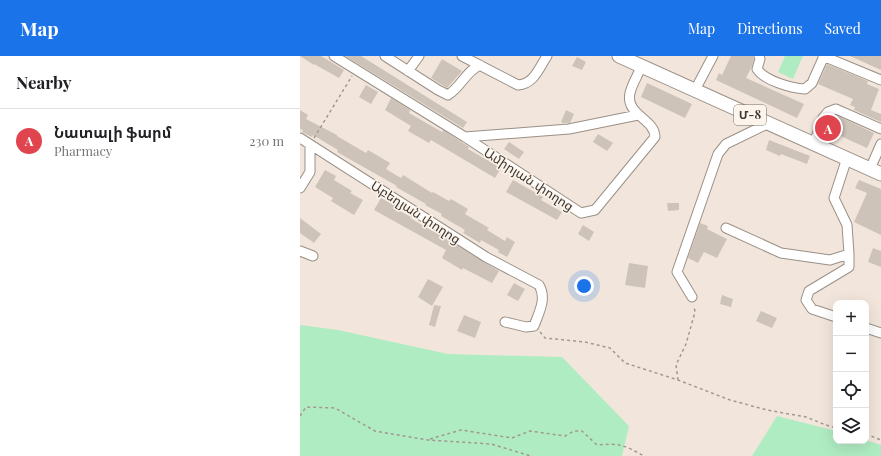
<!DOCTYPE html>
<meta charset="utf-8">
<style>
:root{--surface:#fff;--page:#f2f2f2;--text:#202124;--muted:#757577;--line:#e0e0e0;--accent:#1a73e8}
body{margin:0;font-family:"Playfair Display","Noto Sans Armenian",serif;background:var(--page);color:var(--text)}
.controls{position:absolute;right:12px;bottom:12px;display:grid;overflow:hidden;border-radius:8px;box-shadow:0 4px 16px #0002}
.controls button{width:36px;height:36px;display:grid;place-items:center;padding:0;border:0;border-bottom:1px solid var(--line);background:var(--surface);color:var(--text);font:20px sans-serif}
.you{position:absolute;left:284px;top:230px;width:14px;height:14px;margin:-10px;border:3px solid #fff;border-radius:50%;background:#1a73e8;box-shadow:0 0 0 6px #1a73e833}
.badge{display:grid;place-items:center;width:26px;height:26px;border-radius:50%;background:var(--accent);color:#fff;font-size:13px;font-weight:700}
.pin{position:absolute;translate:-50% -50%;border:2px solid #fff;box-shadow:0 1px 4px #0006}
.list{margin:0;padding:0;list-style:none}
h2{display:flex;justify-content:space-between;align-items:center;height:52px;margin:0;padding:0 16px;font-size:17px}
h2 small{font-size:13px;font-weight:400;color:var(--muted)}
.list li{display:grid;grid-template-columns:26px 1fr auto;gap:12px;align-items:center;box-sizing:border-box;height:64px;padding:0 16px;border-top:1px solid var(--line)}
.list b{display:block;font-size:15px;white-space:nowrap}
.list p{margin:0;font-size:13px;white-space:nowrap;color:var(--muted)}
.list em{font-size:13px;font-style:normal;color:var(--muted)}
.icon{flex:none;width:22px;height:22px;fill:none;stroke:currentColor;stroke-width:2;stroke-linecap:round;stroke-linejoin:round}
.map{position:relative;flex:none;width:581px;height:400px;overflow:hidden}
header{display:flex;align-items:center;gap:24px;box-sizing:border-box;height:56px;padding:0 20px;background:var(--accent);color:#fff}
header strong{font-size:19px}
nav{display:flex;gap:22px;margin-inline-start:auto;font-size:14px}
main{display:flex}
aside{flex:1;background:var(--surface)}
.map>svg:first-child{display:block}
.green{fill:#b0ecc2}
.building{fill:#cec3b9}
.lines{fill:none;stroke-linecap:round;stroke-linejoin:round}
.minor-casing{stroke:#9a9086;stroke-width:11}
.highway-casing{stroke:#9a9086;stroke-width:15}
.path{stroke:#a19991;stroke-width:1.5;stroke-dasharray:3 3;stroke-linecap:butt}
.minor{stroke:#fff;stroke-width:9}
.highway{stroke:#fff;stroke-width:13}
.labels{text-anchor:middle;stroke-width:3;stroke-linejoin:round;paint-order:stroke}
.shield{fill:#fdf4eb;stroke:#75706a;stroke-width:1}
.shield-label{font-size:12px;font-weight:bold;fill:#3b3733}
.street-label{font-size:13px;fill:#3b3733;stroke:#fdf4eb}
</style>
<header>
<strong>Map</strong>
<nav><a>Map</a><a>Directions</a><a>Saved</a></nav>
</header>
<main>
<aside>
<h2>Nearby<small></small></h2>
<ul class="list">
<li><span class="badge" style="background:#e0444e">A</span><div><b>Նատալի ֆարմ</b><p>Pharmacy</p></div><em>230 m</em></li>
</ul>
</aside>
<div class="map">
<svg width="581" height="400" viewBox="0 0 581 400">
<rect width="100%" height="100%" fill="#f2e6dc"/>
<path class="green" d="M485 0H503L493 23 478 16Z
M0 269 38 274 148 298 262 301 329 370 322 400H0Z
M477 360 536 375V385L566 384 581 389V400H452Z"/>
<path class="building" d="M0 0H21L44 14 39 22 14 8V9Z
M45 0H61L167 66 163 72Z
M431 0H453L454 3 452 10 446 22 504 48 497 62 416 24 419 17 422 19Z
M550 0H581V14Z
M277 1 286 6 282 14 272 10Z
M142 3 162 15 147 32 131 22Z
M527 8 568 25 567 28 579 33 571 54 581 58V66L554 54 555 51 550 49 553 43 518 28Z
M347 27 392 48 385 62 341 41Z
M66 29 78 36 71 48 59 41Z
M91 42 110 54 109 57 142 76 143 74 169 91 168 93 201 112 195 122 131 84 129 87 108 75 111 70 85 54Z
M0 54 8 59 6 63 37 79V80L66 97 68 94 90 107 86 113 101 122 103 119 132 137 133 136 149 145 151 143 168 153 165 158 189 172 187 174 205 185 207 181 215 186 207 201 198 196 199 194 181 184 180 187 163 177 165 174 141 160 142 158 125 149 126 148 96 131 97 130 37 96 38 94 13 79 12 81 2 76 3 74 0 73Z
M266 54 274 58 270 67H263L261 66Z
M536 59 574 77 567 92 525 73 528 65 532 61Z
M298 78 313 87 307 95 293 86Z
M469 84 510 100 507 108 481 98 480 100 466 94Z
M209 86 224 96 219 103 204 93Z
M25 114 36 120 34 124 52 135 50 137 63 144 54 159 31 145 33 142 15 131Z
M213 124 243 141 241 144 262 156 257 164 206 136Z
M559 124 581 133V179L554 166 567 137 555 132Z
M81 142 97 151 96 153 111 161 110 162 134 176 135 175 199 215 192 227 163 212 162 214 142 202 146 194 74 154Z
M367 147H379V154L368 155Z
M0 162 21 178 14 187 0 177Z
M400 167 408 170 407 173 427 183 417 202 404 196 398 207 388 202Z
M283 169 294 176 289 185 278 178Z
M573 192 581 195V211L568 206Z
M329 207 348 210 345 232 325 229Z
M128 223 143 231 132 250 118 241Z
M214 227 225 233 218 245 207 239Z
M422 239 433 243 431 251 420 248Z
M134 249 141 250 135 271 129 269Z
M461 255 477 262 472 272 456 265Z
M164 259 181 266 175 282 157 275Z"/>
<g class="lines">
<defs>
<path id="minor" d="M34 0 165 81 281 157 295 154 355 81C355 63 325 59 330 37 332 28 338 19 341 11
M85 0 138 34 148 39C161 31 166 15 180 9
M162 0 218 29C234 28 239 12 247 0
M459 0 460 3 457 13C465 25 491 32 505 33L512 27 524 0
M523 0 581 24
M108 15 119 0
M395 34 413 0
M165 81 269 73 338 59
M0 82 186 201 239 229C247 243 239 256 234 270L226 271 205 266
M514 87 523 62 528 56 536 53 581 73
M570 113 581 88
M0 132 10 116V89
M426 172 481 197 530 204 549 198 547 169 534 142 547 102
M0 195 13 200
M392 241 377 216 418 98 426 88 469 67
M536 261 512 253 506 244 509 235 549 211V198
M566 272 581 277"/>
<path id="highway" d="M319 0 581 118"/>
</defs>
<use href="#minor" class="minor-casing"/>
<use href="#highway" class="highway-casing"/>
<path class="path" d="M14 82 52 20
M240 276 245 282 285 286 310 292 325 307 378 324 430 344 467 354 506 361 526 369 536 372
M378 324 376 309 386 288 395 256 394 250
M0 360 6 351 35 352 75 375 128 384 191 388 231 400
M566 378 581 384
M130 383 161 374 212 382 230 375 265 380 274 375H282L297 389C320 387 324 389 344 400"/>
<use href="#minor" class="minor"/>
<use href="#highway" class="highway"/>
</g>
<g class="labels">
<rect class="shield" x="434" y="49" width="32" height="20" rx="3"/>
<g class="shield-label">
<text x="450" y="63">Մ-8</text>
</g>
<g class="street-label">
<text transform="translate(229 123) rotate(33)" y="5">Ամիրյան փողոց</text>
<text transform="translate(116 156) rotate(33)" y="5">Աբեղյան փողոց</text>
</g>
</g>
</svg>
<div class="controls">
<button>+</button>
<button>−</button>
<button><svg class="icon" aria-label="locate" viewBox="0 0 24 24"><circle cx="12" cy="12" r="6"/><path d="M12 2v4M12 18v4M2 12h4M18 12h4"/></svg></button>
<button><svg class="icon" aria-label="layers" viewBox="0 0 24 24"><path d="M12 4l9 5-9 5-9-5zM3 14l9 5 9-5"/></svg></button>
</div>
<div class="you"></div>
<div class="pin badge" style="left:528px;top:72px;background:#e0444e">A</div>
</div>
</main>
